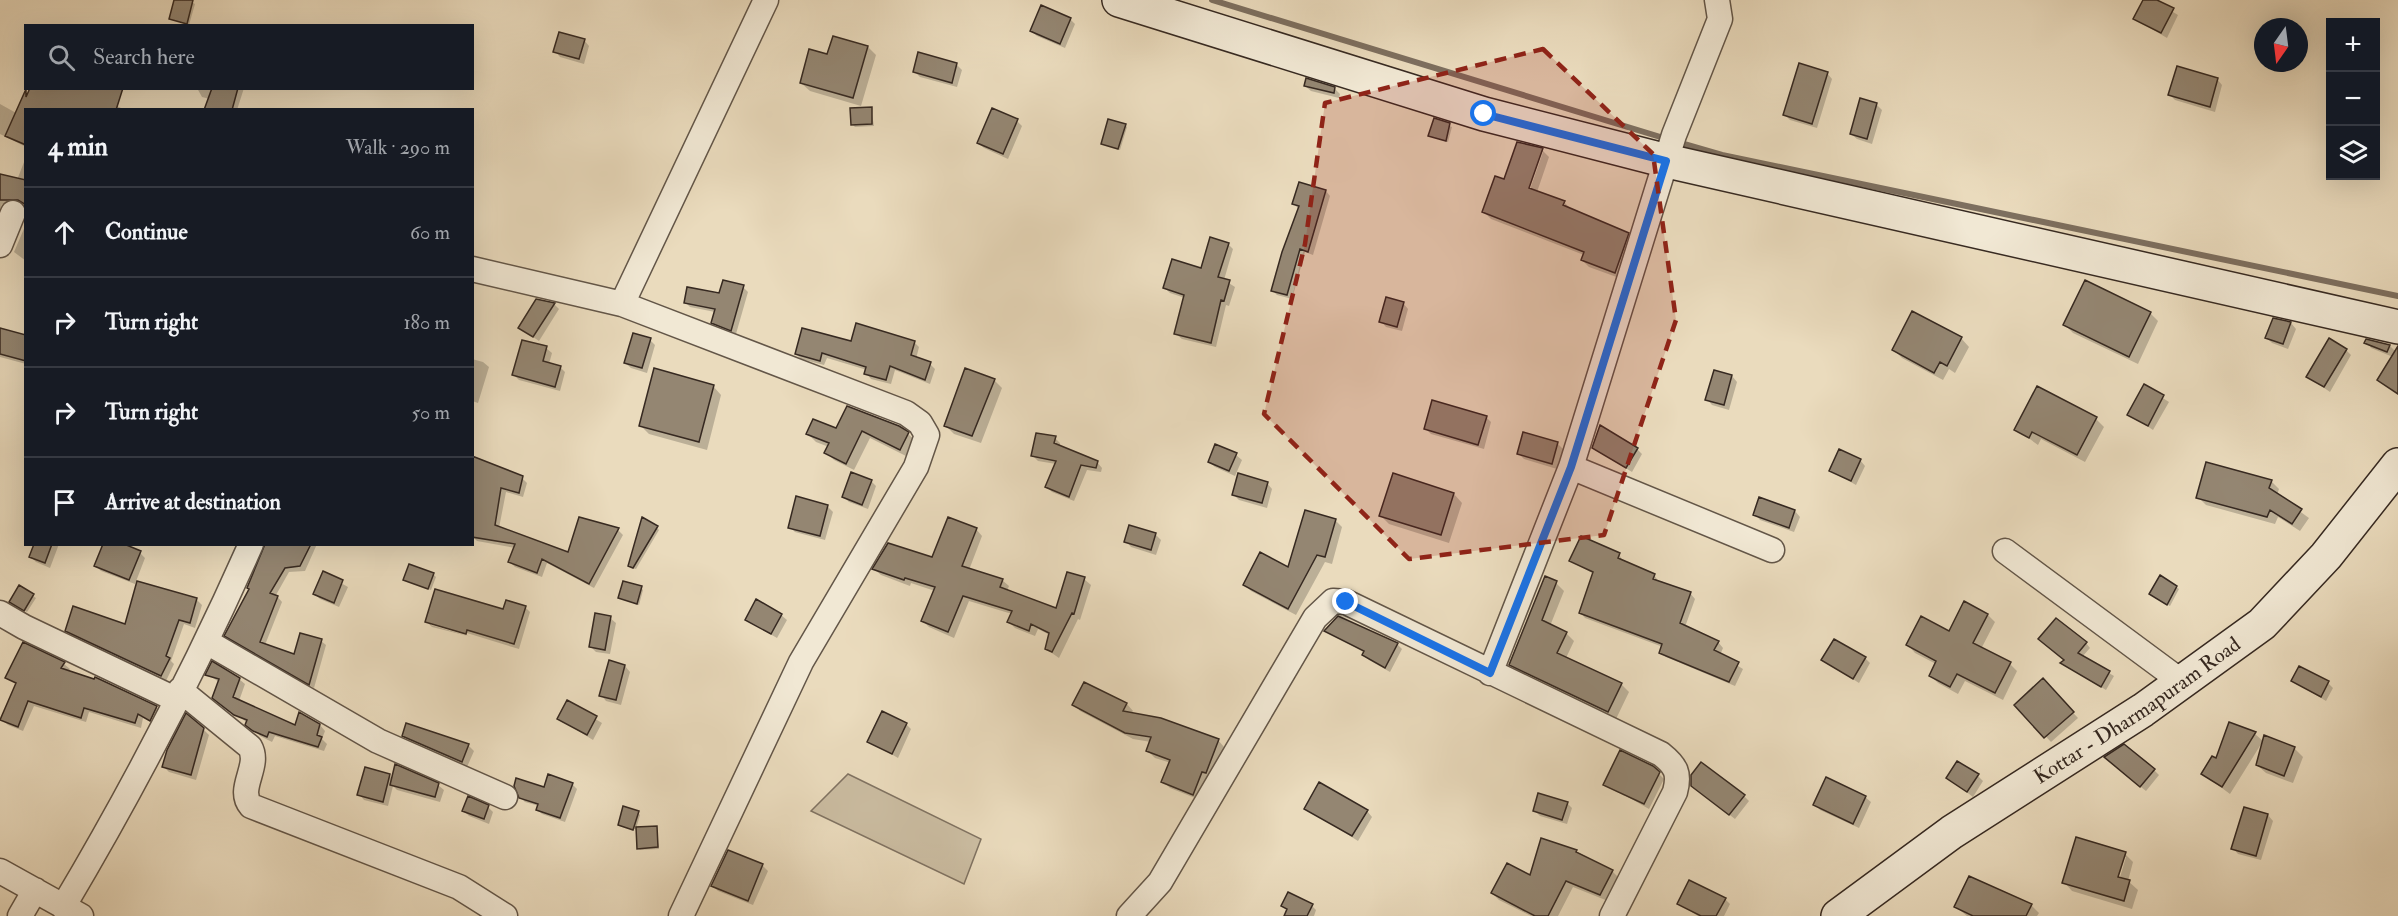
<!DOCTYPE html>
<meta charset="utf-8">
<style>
:root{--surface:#171b24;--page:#20242c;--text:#f1f3f6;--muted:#9ea1a6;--line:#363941}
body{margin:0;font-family:"IM FELL Double Pica",serif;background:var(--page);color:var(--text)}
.controls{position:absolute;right:18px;top:18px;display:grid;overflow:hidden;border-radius:0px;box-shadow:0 6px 24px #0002}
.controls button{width:54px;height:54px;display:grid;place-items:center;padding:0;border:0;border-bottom:2px solid var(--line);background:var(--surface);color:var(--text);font:30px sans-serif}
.compass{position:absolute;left:2254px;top:18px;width:54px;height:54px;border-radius:50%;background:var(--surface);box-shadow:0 6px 24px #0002;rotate:194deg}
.stop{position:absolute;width:18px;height:18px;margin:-14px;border:4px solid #1a73e8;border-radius:50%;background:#fff}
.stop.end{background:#1a73e8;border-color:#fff;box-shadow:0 2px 6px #0008}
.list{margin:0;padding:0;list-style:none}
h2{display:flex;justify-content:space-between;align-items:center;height:78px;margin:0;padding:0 24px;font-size:26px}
h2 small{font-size:20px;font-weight:400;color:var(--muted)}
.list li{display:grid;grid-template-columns:39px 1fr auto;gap:18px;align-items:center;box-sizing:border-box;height:90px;padding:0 24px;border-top:2px solid var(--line)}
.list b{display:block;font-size:22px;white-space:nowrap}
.list em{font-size:20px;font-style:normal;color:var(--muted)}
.icon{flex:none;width:33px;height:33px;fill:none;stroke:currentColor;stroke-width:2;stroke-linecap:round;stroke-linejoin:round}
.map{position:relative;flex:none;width:2398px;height:916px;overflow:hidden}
.search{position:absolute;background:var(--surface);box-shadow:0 6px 24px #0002;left:24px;top:24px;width:450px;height:66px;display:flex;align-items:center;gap:15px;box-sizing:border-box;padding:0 21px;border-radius:0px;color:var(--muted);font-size:22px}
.panel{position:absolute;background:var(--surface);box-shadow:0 6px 24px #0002;left:24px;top:108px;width:450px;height:438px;border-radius:0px}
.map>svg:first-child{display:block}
.green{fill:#cbbda2;stroke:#807362;stroke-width:1.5}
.shadow{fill:#0003;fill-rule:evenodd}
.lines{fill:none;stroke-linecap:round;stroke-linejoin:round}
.stream{stroke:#7d6f5f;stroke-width:6}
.building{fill:#948672;stroke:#362921;stroke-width:1.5}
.street-casing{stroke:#635648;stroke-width:27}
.secondary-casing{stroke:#362921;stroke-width:36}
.street{stroke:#f1e8d4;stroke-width:24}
.secondary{stroke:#f1e8d4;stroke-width:33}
.route{stroke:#1a73e8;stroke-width:8}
.marked{fill:#8f2418;fill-opacity:0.2;stroke:#8f2418;stroke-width:4.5;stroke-dasharray:12 8;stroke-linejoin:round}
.labels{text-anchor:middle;stroke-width:4.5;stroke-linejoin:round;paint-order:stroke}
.street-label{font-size:21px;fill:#362921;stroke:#f1e8d4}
</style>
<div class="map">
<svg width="2398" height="916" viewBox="0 0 2398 916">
<rect width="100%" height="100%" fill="#eadbbd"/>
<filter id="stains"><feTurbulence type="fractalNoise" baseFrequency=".00333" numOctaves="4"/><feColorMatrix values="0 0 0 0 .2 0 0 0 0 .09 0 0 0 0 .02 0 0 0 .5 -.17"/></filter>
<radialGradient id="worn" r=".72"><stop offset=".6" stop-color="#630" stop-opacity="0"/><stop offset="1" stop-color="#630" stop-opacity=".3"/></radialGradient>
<path class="green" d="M848 774 981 839 964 884 811 811Z"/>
<path class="shadow" d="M176 0H188L195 4 189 25 171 18Z
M2145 0H2153L2178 15 2167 38 2135 19Z
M1070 19 1075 24 1065 48 1037 36 1031 31Z
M584 40 589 46 584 64 560 57 555 51Z
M868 47 876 55 861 106 810 91 801 83 828 56Z
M956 64 962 70 957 87 920 77 914 71Z
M1827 73 1832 79 1817 128 1790 120 1784 114Z
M2217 79 2222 85 2215 112 2175 100 2170 95Z
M1305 86 1335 89 1340 94 1339 98 1311 91Z
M32 88H81L125 110H26V147L0 134V104L18 114Z
M197 88H244L237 110H205L210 99 202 97Z
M1876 104 1882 110 1872 144 1857 139 1851 134Z
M871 109 874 126 855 127 852 124Z
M1435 120 1452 127 1448 142 1430 136Z
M1017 121 1022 126 1008 159 984 148 978 143Z
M1125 125 1127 127 1120 150 1103 143Z
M1542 150 1549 157 1537 192 1564 202 1571 209 1628 235 1635 241 1622 279 1589 267 1582 260 1584 255 1491 219 1484 212 1505 181ZM1540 152H1543L1528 195H1525Z
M26 157V205L2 204 0 210V176L17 180Z
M1326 191 1330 196 1313 255 1305 252 1292 299 1277 295 1272 290 1298 208 1294 204Z
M26 224V261L14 252Z
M1228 244 1233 249 1224 280 1235 287 1229 306 1226 305 1216 347 1182 339 1176 334 1185 298 1170 293 1165 288 1202 270Z
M743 287 748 292 736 334 712 322 715 312 690 307 685 302 720 295Z
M1403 303 1408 309 1402 331 1386 327 1381 321Z
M554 304 559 309 539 341 520 328Z
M2150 313 2158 321 2138 364 2073 333 2065 325Z
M2274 320 2291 323 2296 329 2288 349 2272 343 2267 338Z
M0 329 26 336V364L0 357Z
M1961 338 1969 347 1955 373 1949 369 1943 380 1902 358 1894 350Z
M650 340 655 345 647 373 631 368 625 363Z
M2367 341 2390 346 2395 351 2393 357 2371 348Z
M914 342 919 347 916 359 930 364 935 369 930 384 895 370 891 384 871 379 866 373 867 370 827 358 824 365 801 359 796 354 852 343Z
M546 348 552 353 549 364 560 367 565 372 560 391 519 380 514 375Z
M2346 350 2351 355 2330 392 2308 377Z
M472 359 483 362 489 367 478 403 472 401Z
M1732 376 1737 382 1729 410 1712 405 1707 399Z
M994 380 1002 388 981 443 954 434 946 426Z
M713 386 721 395 707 450 649 434 640 425Z
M2144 386 2169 402 2153 430 2129 414Z
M848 408 908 434 916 441 908 457 870 438 854 470 834 460 826 452 829 447 816 442 808 434 837 430Z
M1486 417 1491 422 1484 449 1431 434 1426 429Z
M2096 419 2104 427 2085 462 2041 439 2038 445 2016 429Z
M1524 434 1558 444 1563 449 1557 469 1524 459 1518 453Z
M1055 438 1060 443V447L1097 462 1102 468 1101 472 1087 470 1074 501 1052 492 1047 487 1056 464 1038 461 1033 456Z
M1216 446 1236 455 1242 460 1235 476 1215 467 1209 462Z
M1593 448 1637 449 1642 454 1632 472Z
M472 455 522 478 527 483 523 497 506 492 499 528 569 554 580 519 618 530 623 535 594 588 547 563 542 577 515 567 510 562 515 548 477 541 472 536Z
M1860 460 1865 466 1856 485 1831 471Z
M871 481 876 486 868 509 849 502 844 497Z
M2271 481 2279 489 2277 495 2309 518 2300 531 2278 517 2275 524 2206 505 2198 497Z
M1267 483 1272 489 1267 508 1239 500 1234 495Z
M1454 494 1462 503 1449 543 1389 524 1381 516Z
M1760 499 1795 511 1800 517 1794 532 1760 520 1755 514Z
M827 506 833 512 825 540 795 532 790 527Z
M1335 520 1342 527 1332 564 1325 562 1296 615 1251 591 1244 584 1289 569Z
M657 528 659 530 636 569 632 568 630 565Z
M976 529 982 536 969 570 1002 580 1009 586 1007 591 1057 610 1084 579 1091 585 1080 620 1078 619 1059 658 1046 649 1050 635 1038 629 1035 636 1015 628 1009 622 1012 614 969 601 954 638 929 627 923 621 935 591 911 583 910 586 881 575 874 569 933 559Z
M1155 534 1161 540 1156 555 1131 547 1126 541Z
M36 544H59L50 568 36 562 31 557Z
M267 544H317L305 571 289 572 276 595 282 602 265 645 295 656 321 641 326 645 314 688 226 635 251 589Z
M140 553 145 558 135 584 101 571 96 566Z
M1619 554 1623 562 1654 575 1659 582 1690 593 1695 599 1685 627 1718 642 1723 648 1720 655 1743 669 1735 686 1666 657 1660 652 1663 647 1585 618 1580 612 1594 574 1571 561Z
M323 573 348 587 339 607 320 599 315 594Z
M433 574 436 577 431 590 405 580Z
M1556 583 1564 591 1550 626 1566 633 1574 641 1566 658 1621 684 1629 692 1616 719 1518 672 1510 664Z
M19 587 36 598 27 612 13 604Z
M2176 587 2179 589 2170 606 2153 596Z
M641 588 643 590 639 605 620 598Z
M196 599 202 605 195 628 184 624 171 661 174 664 166 681 72 636 67 630 126 626Z
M525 607 530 612 519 649 431 622V625L472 637 432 627 427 622Z
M781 615 787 620 777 638 746 620Z
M1988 615 1995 622 1981 649 2010 664 2017 671 2003 700 1965 681 1958 694 1938 683 1930 675 1936 664 1915 653 1908 645 1950 633Z
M1339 617 1397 644 1402 649 1390 672 1369 660 1364 655 1365 653 1326 631Z
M610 618 616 623 610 654 596 652 590 646Z
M2086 643 2090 648 2082 657 2114 676 2106 690 2062 663Z
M24 644 64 664 70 669 68 672 95 681 96 679 157 708 162 713 156 725 143 718 141 728 89 712 86 722 34 706 23 731 8 725 2 720 17 685 7 677Z
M1865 658 1870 663 1859 683 1823 660Z
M625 666 630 672 621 705 606 701 601 695Z
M207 674 239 679 245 684 239 701 296 727 320 725 325 731 322 739 327 744 324 751 275 736 272 742 260 736 248 723 219 703V682Z
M2293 681 2328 683 2333 688 2326 701Z
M1084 684 1127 704 1133 711 1131 714 1218 740 1224 747 1213 779 1200 800 1170 788 1163 781 1171 763 1155 758 1148 751 1151 742 1133 739 1080 711 1074 704Z
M2048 686 2078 718 2051 742 2016 705Z
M567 702 602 723 593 740 559 719Z
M906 724 911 729 898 758 869 741Z
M2230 724 2255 734 2263 741 2230 794 2203 774 2216 760Z
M203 729 209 735 196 780 169 772 164 767Z
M404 736 468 745 474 751 467 767 409 741Z
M2265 737 2295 749 2303 757 2293 783 2266 773 2257 765Z
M2111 763 2154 770 2159 775 2146 791Z
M1652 767 1664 779 1649 809 1605 784Z
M389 775 393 779 438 785 444 790 440 802 397 790 393 786 388 806 364 800 359 794Z
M1978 776 1983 781 1973 797 1948 778Z
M572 784 577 789 565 822 542 814 537 809 539 806 525 802 520 797 545 789Z
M1692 786 1744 796 1749 801 1735 819Z
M1865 797 1871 802 1859 828 1820 810 1815 804Z
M1567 803 1572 808 1567 824 1540 816 1534 810Z
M488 807 493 812 489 824 469 816 464 811Z
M1306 808 1367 811 1372 817 1358 841Z
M638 813 640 815 636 829 656 827 659 849 640 850 638 848 641 831 620 825Z
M2268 815 2273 821 2261 860 2238 854 2233 848Z
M1576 851 1612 871 1619 878 1608 901 1573 887 1558 916H1531L1499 900 1492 893 1530 877Z
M2125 854 2133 862 2128 881 2138 890 2132 909 2072 891 2064 882ZM2123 857H2126L2118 884 2115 883Z
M762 865 768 871 753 905 718 891 713 886Z
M1725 899 1730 904 1724 916H1698L1679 904Z
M2031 905 2039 913 2037 916H1967L1956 907Z
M1283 906H1312L1316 910 1314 916H1286L1287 910Z"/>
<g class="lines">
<path class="stream" d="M1212 0 1667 139
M1677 142 1722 155 2398 296"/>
</g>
<path class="building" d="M174 0H193L187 24 169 19Z
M2143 0H2157L2174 8 2161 33 2133 19Z
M1041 5 1071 18 1060 44 1030 31Z
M559 32 585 39 579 59 553 52Z
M833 36 868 46 853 98 800 83 809 49 827 54Z
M918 52 957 63 952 83 913 72Z
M1799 63 1828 72 1812 124 1783 115Z
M2177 66 2218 78 2210 107 2168 95Z
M1306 78 1335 87 1334 93 1304 86Z
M30 88H123L116 110H26V145L5 136 26 89V97Z
M212 88H238L232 110H204Z
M1860 98 1877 103 1867 139 1850 134Z
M872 107V124L851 125 850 108Z
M992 108 1018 119 1003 154 977 143Z
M1434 118 1450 123 1446 141 1428 136Z
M1108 119 1126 124 1118 149 1101 144Z
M1517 142 1543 148 1529 188 1565 201 1563 205 1629 233 1615 273 1581 260 1584 252 1482 212 1495 176 1504 179Z
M0 174 26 180V205L18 200H0Z
M1299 182 1326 190 1308 252 1300 249 1287 295 1271 291 1282 252 1299 206 1292 204Z
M1210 237 1229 243 1218 277 1230 280 1224 301 1221 300 1211 343 1174 334 1184 295 1163 288 1172 259 1201 268Z
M723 280 744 285 731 331 711 323 715 309 684 303 687 287 719 293Z
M2085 280 2151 312 2129 357 2063 325Z
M1386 297 1404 302 1397 327 1379 322Z
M536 299 555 303 533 337 518 328Z
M1912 311 1962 337 1947 366 1940 362 1934 373 1892 350Z
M2273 318 2291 322 2283 344 2265 338Z
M856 323 915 341 911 355 931 362 925 380 890 366 886 380 864 374 866 367 822 353 820 361 795 354 802 328 851 341Z
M0 328 26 335V361L0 354Z
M633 333 651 338 642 368 624 363Z
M2329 338 2347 349 2324 387 2306 377Z
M2366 339 2390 345 2387 352 2364 343Z
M522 340 547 346 543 361 561 366 555 387 512 375Z
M2398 346V394L2377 380Z
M654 368 714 385 699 442 639 426Z
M965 368 995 379 972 436 944 426Z
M1714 370 1732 375 1724 405 1705 400Z
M2144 384 2164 395 2148 426 2127 415Z
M2037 386 2097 417 2077 455 2032 432 2029 438 2014 430Z
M1432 400 1487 416 1478 445 1424 429Z
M847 406 899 426 909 432 900 450 862 431 846 464 824 453 829 443 806 434 813 419 836 428Z
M1600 425 1638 448 1626 468 1592 448Z
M1523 432 1558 442 1552 464 1517 454Z
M1036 433 1056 436 1054 443 1098 461 1096 468 1081 465 1069 497 1045 487 1056 461 1031 456Z
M1215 444 1237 453 1229 471 1208 462Z
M1839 449 1861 459 1851 481 1829 471Z
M472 456 523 476 519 493 501 488 495 525 568 552 579 517 619 528 589 584 542 559 537 573 508 562 515 544 472 537Z
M2206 462 2272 480 2269 488 2302 509 2292 524 2270 510 2267 517 2196 498Z
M851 472 872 480 862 505 842 497Z
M1238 473 1268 482 1262 503 1232 495Z
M1393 473 1454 493 1441 535 1379 516Z
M796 496 828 505 820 536 788 528Z
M1759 497 1795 510 1789 528 1753 515Z
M1305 510 1336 519 1325 557 1317 555 1288 609 1243 585 1260 552 1288 567Z
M642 517 658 526 633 568 628 566Z
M948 517 977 528 962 566 1003 579 1000 587 1056 608 1067 572 1085 577 1074 614 1072 613 1052 652 1045 649 1049 633 1031 624 1029 631 1007 622 1012 611 963 596 948 632 921 621 935 587 905 578 904 580 872 569 888 543 932 557Z
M1129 525 1156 533 1151 550 1124 542Z
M1581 536 1620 553 1618 558 1655 574 1653 579 1691 592 1680 623 1719 641 1714 650 1739 662 1729 682 1659 653 1662 644 1579 613 1593 572 1569 561Z
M34 544H52L45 563 29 557Z
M103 544H124L141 551 129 580 94 566Z
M265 544H311L300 566 285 568 270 593 278 596 260 642 294 654 300 633 322 639 309 685 224 636 249 589 247 588Z
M409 564 434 573 428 589 403 580Z
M323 571 343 580 334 603 313 594Z
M2160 575 2177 586 2167 605 2149 594Z
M1545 576 1557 581 1542 620 1567 632 1557 653 1622 683 1608 712 1509 665Z
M137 581 197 598 190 623 179 620 166 656 170 658 161 676 65 631 73 606 125 624Z
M623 581 642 586 637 604 618 598Z
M19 585 34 594 24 611 9 602Z
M435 589 503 609 506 600 526 606 514 644 467 630 466 634 425 622Z
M756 599 782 614 771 634 745 620Z
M1964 601 1988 614 1973 643 2011 662 1995 693 1957 674 1950 687 1929 676 1936 661 1906 645 1921 616 1949 631Z
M595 613 611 616 605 650 589 647Z
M1338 616 1398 643 1385 668 1362 655 1364 651 1324 631Z
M2056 618 2087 642 2078 653 2110 671 2101 687 2060 663 2064 660 2038 639Z
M1834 639 1866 657 1853 679 1821 660Z
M23 642 65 662 61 668 94 679 95 677 157 706 150 721 138 714 135 723 84 708 81 718 28 701 18 727 0 720 16 683 5 678Z
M609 660 625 665 616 700 599 696Z
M212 661 240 678 233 697 295 725 299 712 320 724 317 735 322 737 318 747 269 732 267 737 253 731 245 725 247 720 234 715 212 698 219 679 205 675Z
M2299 666 2329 681 2321 697 2291 681Z
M2043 678 2074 712 2044 738 2014 705Z
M1084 682 1127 703 1123 711 1161 718 1219 739 1206 773 1202 772 1193 795 1161 782 1170 760 1146 751 1151 737 1125 733 1072 705Z
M567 700 597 716 587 735 557 719Z
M882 711 907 723 892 754 867 742Z
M186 713 204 728 191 775 162 767 167 750Z
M2229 722 2256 732 2222 787 2201 774 2212 756 2216 758Z
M406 723 469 744 462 762 402 736Z
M2264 735 2295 747 2284 776 2256 765Z
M2124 744 2155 769 2140 787 2104 757Z
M1620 750 1653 766 1660 772 1644 804 1603 785Z
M1957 761 1979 774 1967 792 1946 778Z
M1701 762 1745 795 1729 815 1691 786V775Z
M395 764 439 783 435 797 390 785Z
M365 767 390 774 383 802 357 795Z
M548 774 573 783 560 818 536 810 538 804 519 798 514 786 516 778 544 787Z
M1826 777 1866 796 1853 824 1813 805Z
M1319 782 1368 810 1352 836 1304 809Z
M1538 793 1568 802 1562 820 1533 811Z
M468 796 489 805 484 819 462 811Z
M623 806 639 811 633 830 618 825Z
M2244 807 2268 814 2256 856 2231 849Z
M657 826 658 847 637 849 636 827Z
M2076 837 2126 852 2118 877 2130 880 2124 901 2062 883Z
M1541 838 1577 850 1576 852 1613 870 1600 895 1566 881 1548 916H1535L1491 893 1507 863 1530 875Z
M728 850 763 864 748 901 711 886Z
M1969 876 2032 904 2026 916H1973L1954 907Z
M1689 880 1726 898 1716 916H1701L1677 904Z
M1288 892 1313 904 1307 916H1284L1287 909 1281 906Z"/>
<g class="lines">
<defs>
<path id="street" d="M0 245 13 213
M472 269 622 304
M1571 467 1772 550
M2005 551 2182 682
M0 613 24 627 175 699
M207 642 378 741 505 797
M1490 673 1571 467 1674 135 1720 19 1717 0
M180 690 250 747C261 766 236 789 251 806L459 887 505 916
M0 871 81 916
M63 907C132 791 196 668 251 544
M20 916 35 890
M681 916 801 662 916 467 927 435 920 423 906 413 622 304 766 0
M1129 916 1160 882 1315 618 1333 601 1346 602 1661 754C1676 766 1680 773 1675 792L1612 916"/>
<g id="secondary">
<path d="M1119 0 1484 114 1667 161 2398 327"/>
<path id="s1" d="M1838 916 1952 832 2143 710 2262 624 2326 556 2398 465"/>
</g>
</defs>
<use href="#street" class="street-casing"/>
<use href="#secondary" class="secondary-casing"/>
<use href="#street" class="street"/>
<use href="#secondary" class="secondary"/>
</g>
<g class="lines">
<path class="route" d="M1346 602 1490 673 1571 467 1666 161 1484 114"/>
</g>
<path class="marked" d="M1543 49 1653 154 1676 320 1604 535 1409 559 1264 414 1305 244 1325 103Z"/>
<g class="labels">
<g class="street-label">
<text dy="7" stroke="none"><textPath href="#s1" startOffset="363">Kottar - Dharmapuram Road</textPath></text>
</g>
</g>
<rect width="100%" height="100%" filter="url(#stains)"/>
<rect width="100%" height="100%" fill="url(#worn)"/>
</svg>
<div class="controls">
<button>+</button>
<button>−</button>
<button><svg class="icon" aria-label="layers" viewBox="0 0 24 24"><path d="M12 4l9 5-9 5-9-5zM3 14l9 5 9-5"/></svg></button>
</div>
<svg class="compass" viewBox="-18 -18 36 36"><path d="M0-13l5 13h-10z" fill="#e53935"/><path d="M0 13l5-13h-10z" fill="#9ea1a6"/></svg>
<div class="stop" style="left:1484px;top:114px"></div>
<div class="stop end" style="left:1346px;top:602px"></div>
<div class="search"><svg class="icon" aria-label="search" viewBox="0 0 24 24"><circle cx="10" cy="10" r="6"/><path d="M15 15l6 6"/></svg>Search here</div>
<section class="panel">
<h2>4 min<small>Walk · 290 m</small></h2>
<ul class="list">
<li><svg class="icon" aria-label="ahead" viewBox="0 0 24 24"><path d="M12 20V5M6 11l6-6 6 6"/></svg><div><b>Continue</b></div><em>60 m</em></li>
<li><svg class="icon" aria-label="right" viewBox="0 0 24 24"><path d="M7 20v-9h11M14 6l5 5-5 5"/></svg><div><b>Turn right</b></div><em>180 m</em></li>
<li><svg class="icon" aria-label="right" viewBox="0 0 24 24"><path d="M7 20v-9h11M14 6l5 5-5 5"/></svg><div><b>Turn right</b></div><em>50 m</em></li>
<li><svg class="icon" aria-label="arrive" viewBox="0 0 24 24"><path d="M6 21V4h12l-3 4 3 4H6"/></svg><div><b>Arrive at destination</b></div></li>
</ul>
</section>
</div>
